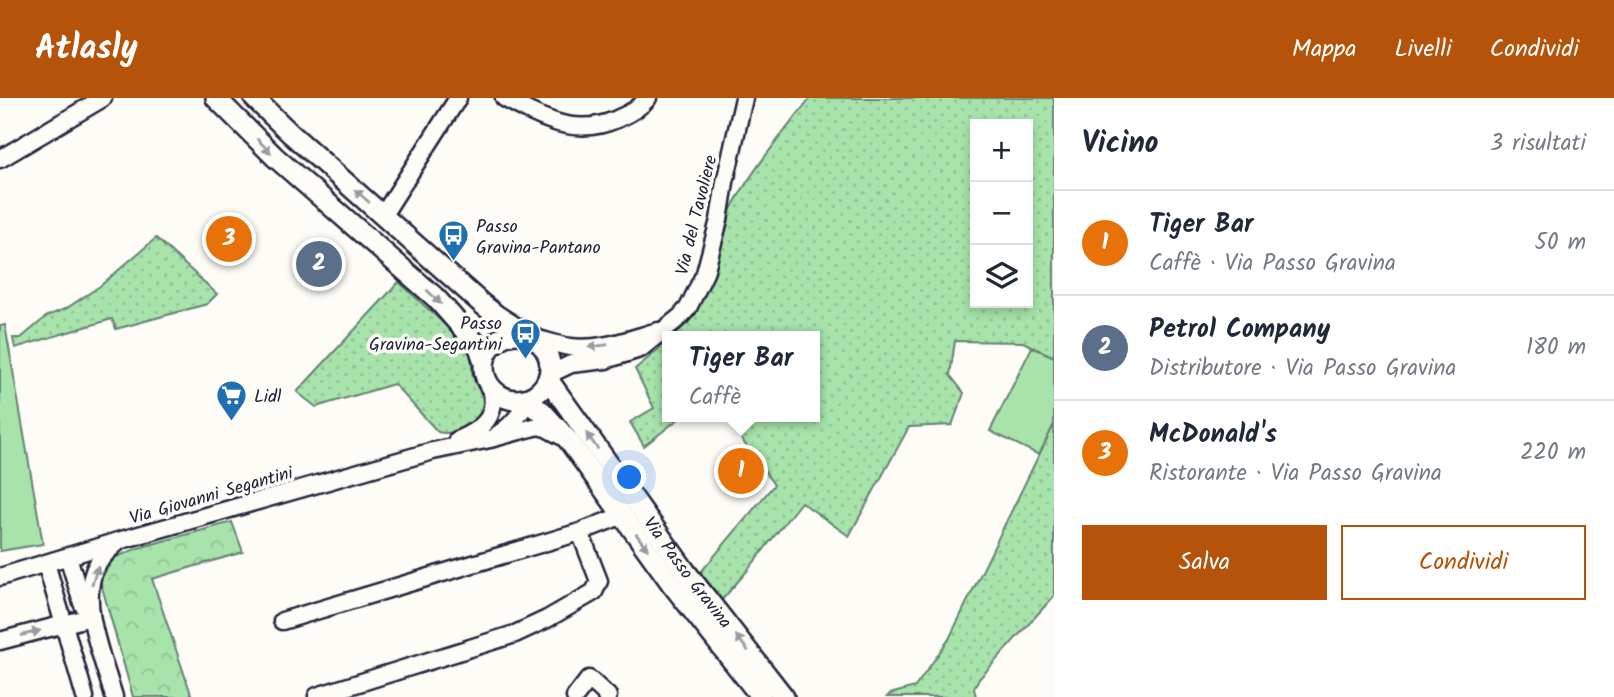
<!DOCTYPE html>
<html lang="it">
<meta charset="utf-8">
<style>
:root{--surface:#fff;--page:#f6f6f7;--text:#1f2937;--muted:#747a83;--line:#e0e1e3;--accent:#b45309}
body{margin:0;font-family:Kalam,sans-serif;background:var(--page);color:var(--text)}
.controls{position:absolute;right:21px;top:21px;display:grid;overflow:hidden;border-radius:0px;box-shadow:0 4px 10px #0003}
.controls button{width:63px;height:63px;display:grid;place-items:center;padding:0;border:0;border-bottom:2px solid var(--line);background:var(--surface);color:var(--text);font:35px sans-serif}
.you{position:absolute;left:630px;top:380px;width:24px;height:24px;margin:-18px;border:5px solid #fff;border-radius:50%;background:#1a73e8;box-shadow:0 0 0 10px #1a73e833}
.badge{display:grid;place-items:center;width:46px;height:46px;border-radius:50%;background:var(--accent);color:#fff;font-size:23px;font-weight:700}
.pin{position:absolute;translate:-50% -50%;border:4px solid #fff;box-shadow:0 2px 7px #0006}
.popup{position:absolute;left:662px;top:233px;width:158px;height:91px;box-sizing:border-box;display:grid;place-content:center;border-radius:0px;background:var(--surface);filter:drop-shadow(0 2px 5px #0005);font-size:23px;white-space:nowrap;color:var(--muted)}
.popup b{font-size:26px;color:var(--text)}
.popup::after{content:'';position:absolute;left:50%;top:100%;margin-left:-14px;border:14px solid transparent;border-top-color:var(--surface)}
.list{margin:0;padding:0;list-style:none}
h2{display:flex;justify-content:space-between;align-items:center;height:91px;margin:0;padding:0 28px;font-size:30px}
h2 small{font-size:23px;font-weight:400;color:var(--muted)}
.list li{display:grid;grid-template-columns:46px 1fr auto;gap:21px;align-items:center;box-sizing:border-box;height:105px;padding:0 28px;border-top:2px solid var(--line)}
.list b{display:block;font-size:26px;white-space:nowrap}
.list p{margin:0;font-size:23px;white-space:nowrap;color:var(--muted)}
.list em{font-size:23px;font-style:normal;color:var(--muted)}
.actions{display:flex;gap:14px;padding:21px 28px}
.actions a{flex:1;padding:16px 0;border:2px solid var(--accent);border-radius:0px;text-align:center;font-size:24px;color:var(--accent)}
.actions .main{background:var(--accent);color:#fff}
.icon{flex:none;width:38px;height:38px;fill:none;stroke:currentColor;stroke-width:2;stroke-linecap:round;stroke-linejoin:round}
.map{position:relative;flex:none;width:1054px;height:599px;overflow:hidden}
header{display:flex;align-items:center;gap:42px;box-sizing:border-box;height:98px;padding:0 35px;background:var(--accent);color:#fff}
header strong{font-size:33px}
nav{display:flex;gap:38px;margin-inline-start:auto;font-size:24px}
main{display:flex}
aside{flex:1;background:var(--surface)}
.map>svg:first-child{display:block}
.grass{fill:url(#grass-dots);stroke:#648272;stroke-width:2;fill-rule:evenodd}
.park{fill:url(#park-crowns);stroke:#648272;stroke-width:2}
.pitch{fill:#a7e3aa;stroke:#648272;stroke-width:2}
.lines{fill:none;stroke-linecap:round;stroke-linejoin:round}
.minor-casing{stroke:#22223b;stroke-width:21}
.major-casing{stroke:#22223b;stroke-width:24}
.minor{stroke:#fdfcf7;stroke-width:16}
.major{stroke:#fdfcf7;stroke-width:19}
.oneway{fill:#9a9aa2}
.labels{text-anchor:middle;stroke-width:7;stroke-linejoin:round;paint-order:stroke}
.street-label{font-size:18px;fill:#22223b;stroke:#fdfcf7}
.poi-label{font-size:18px;fill:#22223b;stroke:#fdfcf7;text-anchor:start}
</style>
<header>
<strong>Atlasly</strong>
<nav><a>Mappa</a><a>Livelli</a><a>Condividi</a></nav>
</header>
<main>
<div class="map">
<svg width="1054" height="599" viewBox="0 0 1054 599">
<defs>
<pattern id="grass-dots" width="8" height="8" patternUnits="userSpaceOnUse" patternTransform="scale(1.75)"><rect width="8" height="8" fill="#a7e3aa"/><path d="M2 2h.1M6 6h.1" fill="none" stroke="#8fc293" stroke-width="1.8" stroke-linecap="round"/></pattern>
<pattern id="park-crowns" width="20" height="18" patternUnits="userSpaceOnUse" patternTransform="scale(1.75)"><rect width="20" height="18" fill="#a7e3aa"/><path d="M2 6a3 3 0 1 1 6 0M12 15a3 3 0 1 1 6 0" fill="none" stroke="#8fc293"/></pattern>
</defs>
<rect width="100%" height="100%" fill="#fdfcf7"/>
<filter id="ink" filterUnits="userSpaceOnUse"><feTurbulence type="fractalNoise" baseFrequency=".0143" numOctaves="2"/><feDisplacementMap in="SourceGraphic" scale="14" xChannelSelector="R" yChannelSelector="G"/><feConvolveMatrix kernelMatrix="1 2 1 2 8 2 1 2 1" color-interpolation-filters="sRGB"/></filter>
<g filter="url(#ink)">
<path class="grass" d="M810 0H1054V259L1023 244 955 243 950 277 964 295 952 327 909 329 849 438 801 404 747 473 720 504 700 475 774 387 726 319H814V238H674C704 213 710 150 729 115 750 74 782 37 810 0ZM975 26H1028V205H975Z
M156 140 217 196 207 206 116 231 112 221 15 250 13 240H21L47 218 67 210 100 188Z
M399 184 467 247C473 258 471 267 473 279 476 288 483 295 483 304 484 324 456 339 438 334L394 286 316 309 297 294Z
M667 244 668 319H681L644 348 630 324 654 310 635 271Z
M1054 326V498L979 581 974 590 976 599H887L890 596 915 589 949 541Z"/>
<path class="park" d="M232 424 243 454 152 481 192 599H133L100 482 114 460 138 450Z"/>
<path class="pitch" d="M5 227 43 446 0 453V228Z
M1032 249 1054 259V326L1039 357 990 333Z"/>
<g class="lines">
<defs>
<path id="minor" d="M504 0C541 20 575 40 617 21 629 16 640 10 648 0
M0 61 103 0
M383 117 458 0
M531 239C544 242 557 247 570 249 600 253 629 241 658 233
M550 276 571 266 606 262 640 251 680 219 688 210 705 175 719 122 725 84 744 0
M498 336C513 327 521 315 529 300
M457 342C483 331 498 319 491 289
M68 458 82 505 89 517
M46 465 85 599
M0 479 118 443 433 353 490 341 538 328 546 330 561 338
M282 523 580 434 623 417
M0 543 91 519
M317 598 515 536 547 521 594 494 599 483 580 434
M114 599C104 563 76 501 98 465 103 458 110 451 117 445
M575 599 589 581 608 598 606 599"/>
<g id="major">
<path d="M216 0 275 59 436 200 479 249 484 264"/>
<path d="M254 0 290 35 482 206 496 217 527 237"/>
<circle cx="517" cy="269" r="33"/>
<path id="s1" d="M549 279 552 287 686 474 784 599"/>
<path d="M519 302 542 313 569 343 671 485 761 599"/>
</g>
</defs>
<use href="#minor" class="minor-casing"/>
<use href="#major" class="major-casing"/>
<use href="#minor" class="minor"/>
<use href="#major" class="major"/>
</g>
<defs><path id="oneway-solid" d="M-6-.8H1V-3.2L6.5 0L1 3.2V.8H-6Z" transform="scale(1.75)"/></defs>
<g class="oneway">
<use href="#oneway-solid" transform="translate(264 48) rotate(45)"/>
<use href="#oneway-solid" transform="translate(362 98) rotate(-138)"/>
<use href="#oneway-solid" transform="translate(434 199) rotate(44)"/>
<use href="#oneway-solid" transform="translate(598 248) rotate(173)"/>
<use href="#oneway-solid" transform="translate(592 343) rotate(-126)"/>
<use href="#oneway-solid" transform="translate(642 444) rotate(54)"/>
<use href="#oneway-solid" transform="translate(95 477) rotate(-72)"/>
<use href="#oneway-solid" transform="translate(31 535) rotate(-15)"/>
<use href="#oneway-solid" transform="translate(742 545) rotate(-128)"/>
</g>
</g>
<defs>
<symbol id="bus-pin" viewBox="-11 -11 22 30"><path d="M0 17L-7.5 6A9.5 9.5 0 1 1 7.5 6Z" fill="#1f6fb2" stroke="#fdfcf7"/><path d="M-5-6H5V4H4V6H2V4H-2V6H-4V4H-5ZM-3.5-4V0h7V-4ZM-3.5 1.2v1.5H-2V1.2ZM2 1.2v1.5H3.5V1.2Z" fill="#fff"/></symbol>
<symbol id="supermarket-pin" viewBox="-11 -11 22 30"><path d="M0 17L-7.5 6A9.5 9.5 0 1 1 7.5 6Z" fill="#1f6fb2" stroke="#fdfcf7"/><path d="M-6-5.5h2.5l.6 2H6L4.5 2H-2.5L-4.4-4H-6ZM-1.5 3.2a1.3 1.3 0 1 0 .1 0ZM3 3.2a1.3 1.3 0 1 0 .1 0Z" fill="#fff"/></symbol>
</defs>
<g fill-rule="evenodd">
<use href="#bus-pin" x="436" y="120" width="35" height="47"/>
<use href="#bus-pin" x="508" y="218" width="35" height="47"/>
<use href="#supermarket-pin" x="214" y="280" width="35" height="47"/>
</g>
<g class="labels">
<g class="street-label">
<text transform="translate(696 117) rotate(-76)" y="6">Via del Tavoliere</text>
<text transform="translate(211 397) rotate(-16)" y="6">Via Giovanni Segantini</text>
<text dy="6" stroke="none"><textPath href="#s1" startOffset="240">Via Passo Gravina</textPath></text>
</g>
<g class="poi-label">
<text x="476" y="134">Passo<tspan x="476" dy="21">Gravina-Pantano</tspan></text>
<text x="502" y="231" text-anchor="end">Passo<tspan x="502" dy="21">Gravina-Segantini</tspan></text>
<text x="254" y="304">Lidl</text>
</g>
</g>
</svg>
<div class="controls">
<button>+</button>
<button>−</button>
<button><svg class="icon" aria-label="layers" viewBox="0 0 24 24"><path d="M12 4l9 5-9 5-9-5zM3 14l9 5 9-5"/></svg></button>
</div>
<div class="you"></div>
<div class="pin badge" style="left:741px;top:373px;background:#e8710a">1</div>
<div class="popup"><b>Tiger Bar</b>Caffè</div>
<div class="pin badge" style="left:319px;top:166px;background:#5c6f8a">2</div>
<div class="pin badge" style="left:229px;top:141px;background:#e8710a">3</div>
</div>
<aside>
<h2>Vicino<small>3 risultati</small></h2>
<ul class="list">
<li><span class="badge" style="background:#e8710a">1</span><div><b>Tiger Bar</b><p>Caffè · Via Passo Gravina</p></div><em>50 m</em></li>
<li><span class="badge" style="background:#5c6f8a">2</span><div><b>Petrol Company</b><p>Distributore · Via Passo Gravina</p></div><em>180 m</em></li>
<li><span class="badge" style="background:#e8710a">3</span><div><b>McDonald's</b><p>Ristorante · Via Passo Gravina</p></div><em>220 m</em></li>
</ul>
<div class="actions"><a class="main">Salva</a><a>Condividi</a></div>
</aside>
</main>
